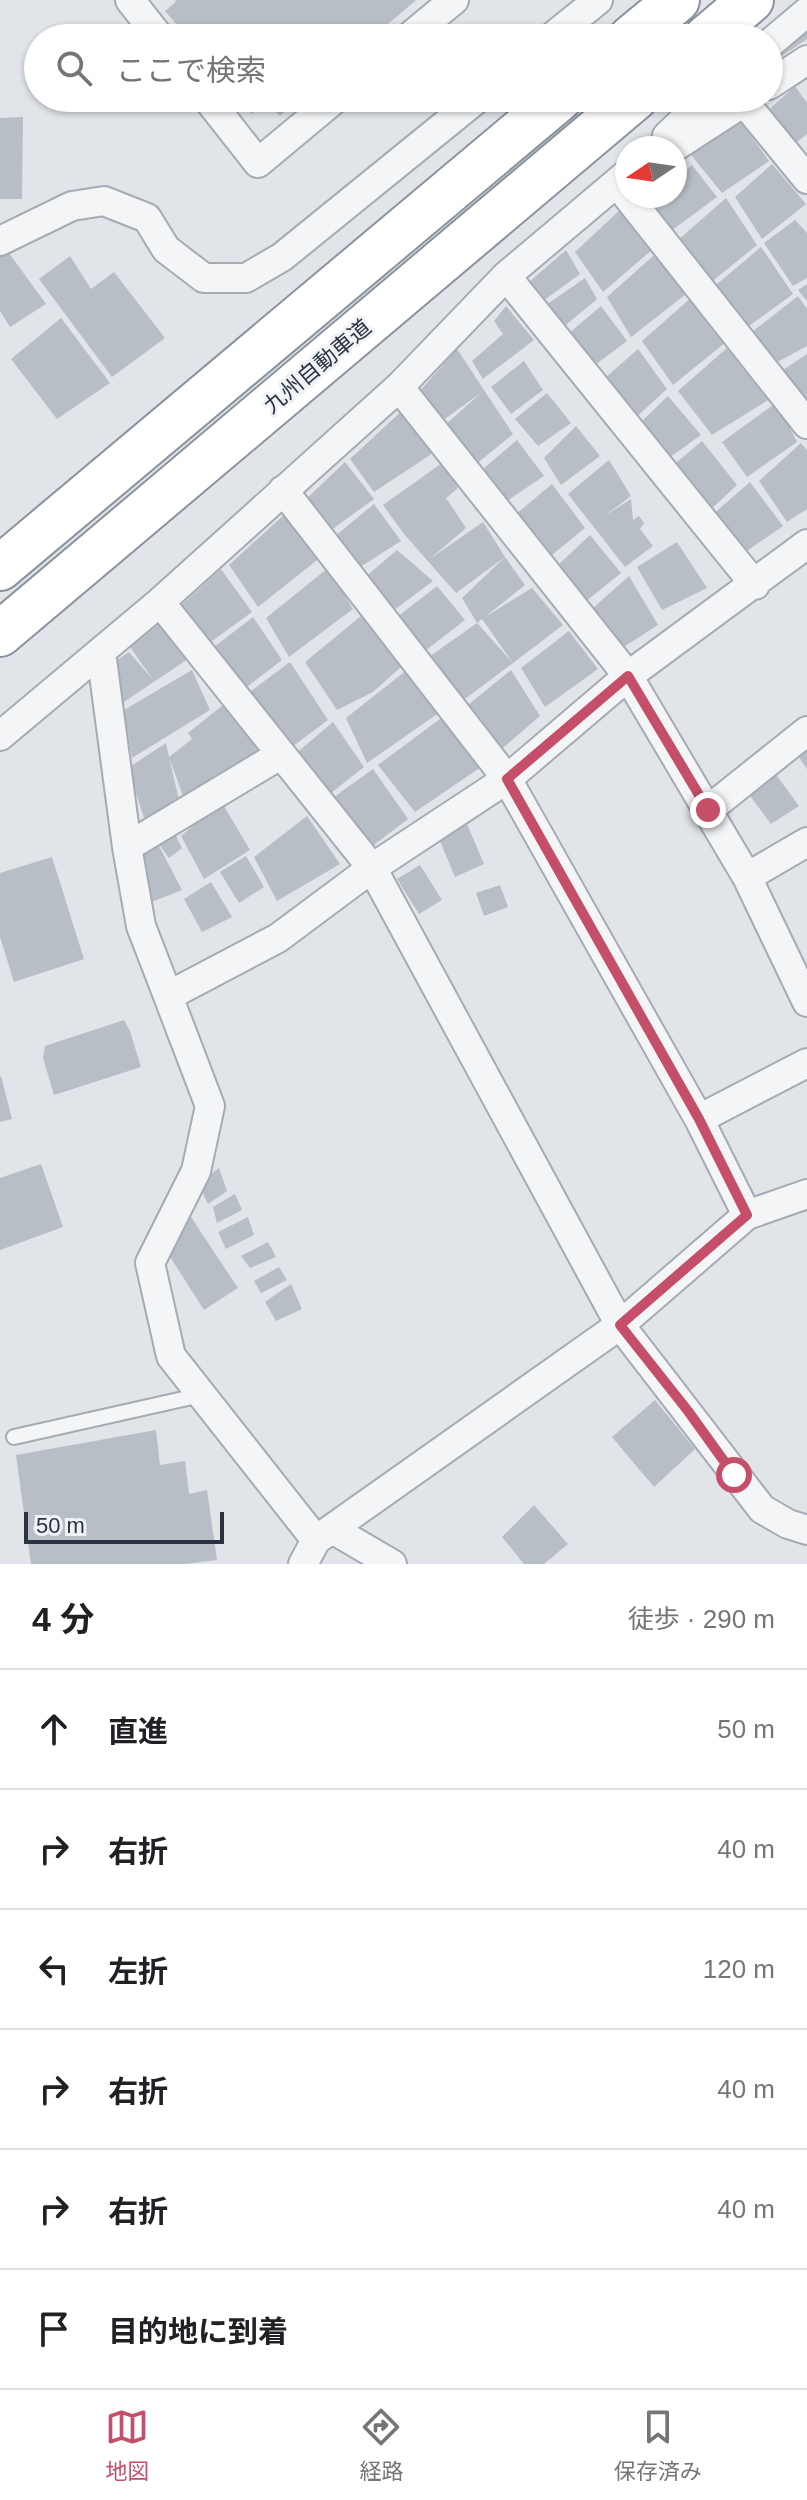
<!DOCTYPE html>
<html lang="ja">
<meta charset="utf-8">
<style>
:root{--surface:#fff;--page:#f2f2f2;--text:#202124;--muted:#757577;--line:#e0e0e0;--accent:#c54f69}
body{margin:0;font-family:Helvetica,"Noto Sans JP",sans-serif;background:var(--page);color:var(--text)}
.compass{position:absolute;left:615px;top:136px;width:72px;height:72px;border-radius:50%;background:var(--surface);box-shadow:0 2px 6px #0004;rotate:257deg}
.scale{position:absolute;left:24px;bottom:20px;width:200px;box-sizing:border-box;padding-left:8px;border:4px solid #2a333f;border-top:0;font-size:22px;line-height:28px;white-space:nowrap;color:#2a333f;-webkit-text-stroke:6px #f0f3f6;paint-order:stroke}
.stop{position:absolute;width:24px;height:24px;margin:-18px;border:6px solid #c54f69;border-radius:50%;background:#fff}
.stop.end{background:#c54f69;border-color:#fff;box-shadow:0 2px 8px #0008}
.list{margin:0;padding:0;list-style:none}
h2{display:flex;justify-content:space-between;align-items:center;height:104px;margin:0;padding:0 32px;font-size:34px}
h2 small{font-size:26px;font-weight:400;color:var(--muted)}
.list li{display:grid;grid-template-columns:52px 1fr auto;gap:24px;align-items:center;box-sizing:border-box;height:120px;padding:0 32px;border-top:2px solid var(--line)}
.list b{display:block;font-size:30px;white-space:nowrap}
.list em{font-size:26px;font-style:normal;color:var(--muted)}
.icon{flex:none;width:44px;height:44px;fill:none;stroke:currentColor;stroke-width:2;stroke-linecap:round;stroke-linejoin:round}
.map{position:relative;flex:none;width:807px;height:1564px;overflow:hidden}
.search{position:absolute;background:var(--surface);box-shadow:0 2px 6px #0004;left:24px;right:24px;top:24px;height:88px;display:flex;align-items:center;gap:20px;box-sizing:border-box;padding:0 28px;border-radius:44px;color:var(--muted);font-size:30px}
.sheet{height:824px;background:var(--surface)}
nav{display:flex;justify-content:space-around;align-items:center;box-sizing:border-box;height:112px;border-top:2px solid var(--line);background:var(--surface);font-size:22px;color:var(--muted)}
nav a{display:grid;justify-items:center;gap:4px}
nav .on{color:var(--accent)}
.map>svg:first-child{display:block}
.building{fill:#b8bec5}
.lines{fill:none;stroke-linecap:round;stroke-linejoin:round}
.service-casing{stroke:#a6abb3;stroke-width:18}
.minor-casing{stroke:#a6abb3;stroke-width:32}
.motorway-casing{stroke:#89939e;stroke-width:48}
.service{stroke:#f3f5f7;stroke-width:14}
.minor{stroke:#f3f5f7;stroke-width:28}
.motorway{stroke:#fff;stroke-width:44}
.route{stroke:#c54f69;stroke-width:10}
.labels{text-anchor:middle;stroke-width:6;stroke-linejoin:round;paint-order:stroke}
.street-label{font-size:22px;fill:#2a333f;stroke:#f0f3f6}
</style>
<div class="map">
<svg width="807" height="1564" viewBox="0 0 807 1564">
<rect width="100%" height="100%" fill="#e1e4e9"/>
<path class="building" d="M175 0H416L372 38H188L165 11 176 2Z
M807 23V39L769 65V50Z
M795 86 807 103V134L792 146 764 114Z
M238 98H301L280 116 263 100 252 114Z
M735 114 769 161 722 193 687 150Z
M23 117 22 199H0V118Z
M772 164 806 204 762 239 735 197Z
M692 165 717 197 667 234 645 206 657 196H675V180Z
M726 198 757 245 709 284 677 241Z
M622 208 653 249 603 292 575 252Z
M795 220 807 233V278L793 286 764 243Z
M761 247 793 294 742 331 716 285Z
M6 249 46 304 10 327 0 311V254Z
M661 249 690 291 631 337 607 297Z
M566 250 580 274 539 304 528 283Z
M70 256 91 289 114 272 165 338 112 377 39 279Z
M585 278 597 299 561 329 546 305Z
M807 284V301L798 290Z
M798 296 807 309V346L772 365 752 332Z
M692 297 726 342 673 385 642 341Z
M506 306 534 340 483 379 472 361 503 334 494 321Z
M601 306 627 341 595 365 568 334Z
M61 318 110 383 57 419 11 359Z
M727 348 768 400 712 435 678 391Z
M457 349 513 434 475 465 443 427 482 392 442 421 418 393Z
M638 349 667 389 633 420 605 378Z
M807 354V408L780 372Z
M524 361 543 390 511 414 491 387Z
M547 393 571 423 538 446 515 419Z
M668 396 701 435 662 463 638 425Z
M777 402 797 442 747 477 722 442Z
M407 406 436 451 374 492 350 459Z
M576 426 600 456 561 485 544 458Z
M517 440 544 476 507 501 483 469Z
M702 441 737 485 707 513 670 468Z
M801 443 807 450V509L787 522 759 481Z
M609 460 631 496 603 517 631 499 633 520 639 516 644 523 640 529 653 546 625 567 568 494Z
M345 462 374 499 327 533 303 502Z
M442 463 458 488 446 498 466 528 430 559 483 522 505 557 456 593 404 534 383 505Z
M750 482 783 526 741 555 712 515Z
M552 484 585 528 547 559 515 515Z
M374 504 401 541 357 569 334 537Z
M287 512 321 557 258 607 229 565Z
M590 535 621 573 585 602 557 566Z
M677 542 707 588 662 610 637 567Z
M397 550 433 581 393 611 363 579Z
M505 557 525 585 485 617 532 588 563 625 513 663 461 702 426 659 477 623 513 663 482 619 477 623 462 598Z
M328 568 353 609 289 657 266 618Z
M221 569 252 612 208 644 177 609Z
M629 576 658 625 622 648 593 608Z
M437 586 465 620 421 654 396 618Z
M361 616 401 667 373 692 337 710 305 662Z
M253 617 282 660 243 690 214 647Z
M164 620 191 657 118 706 111 664 129 652 154 681 130 647Z
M569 631 598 669 545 707 521 668Z
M290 662 328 720 288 750 247 694Z
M408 669 443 710 367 763 346 718Z
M192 670 210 710 132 758 124 710Z
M511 670 540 716 497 753 463 709Z
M228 701 260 749 183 796 169 757 179 800 144 818 128 768 166 743 169 757 192 739 188 733Z
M448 713 481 767 415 812 378 765Z
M333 722 364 767 326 797 293 756Z
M807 738V769L793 749Z
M769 765 799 806 771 824 742 785Z
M373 769 408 819 366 851 327 802Z
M221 801 250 850 204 879 181 836Z
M307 816 340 864 277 901 254 857Z
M467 824 484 864 455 877 438 836Z
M171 826 182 848 169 858 155 839Z
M159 846 182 890 144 905 134 856Z
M246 856 264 887 239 903 220 872Z
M52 857 84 959 14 982 0 937V873Z
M420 865 442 900 419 914 397 879Z
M211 882 232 917 202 932 184 899Z
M500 885 508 907 484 916 476 893Z
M124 1020 130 1031 141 1067 54 1095 43 1058 45 1046Z
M1 1076 12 1119 0 1122V1077Z
M41 1164 63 1227 0 1250V1178Z
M219 1168 227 1191 208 1204 198 1183Z
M235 1194 242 1210 217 1223 213 1207Z
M189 1214 238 1288 204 1310 165 1249Z
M248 1217 254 1235 226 1249 218 1232Z
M268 1242 276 1257 250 1268 241 1256Z
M279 1267 287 1280 261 1293 254 1281Z
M291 1284 302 1309 276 1321 265 1302Z
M655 1400 695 1449 654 1487 612 1437Z
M156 1430 160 1465 185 1461 189 1494 207 1490 217 1560 185 1564H31L16 1455Z
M534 1505 568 1544 544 1564H524L502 1537Z"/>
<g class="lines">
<defs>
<path id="service" d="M14 1437 201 1395"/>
<path id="minor" d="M130 0 160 38
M408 38 454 0
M551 38 598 0
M769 44 807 12
M769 85 807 60
M207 98 258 163 336 98
M744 102 807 179
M667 136 707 98
M673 148 750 98
M627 196 807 424
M0 241 72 206 104 201 147 218 166 249 204 278H246L282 257 478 98
M506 276 755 585
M399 387 628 676 747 877 807 1002
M283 490 507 779 699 1119 747 1215
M160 602 372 868 620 1325 762 1509 788 1524 807 1530
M101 652 127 847 141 926 168 996
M0 736 160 602 399 387 506 276 627 174
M708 810 807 731
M127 847 280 755
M747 877 807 842
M699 1119 807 1063
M332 1529 392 1564
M316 1540 171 1356 150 1263 196 1171 210 1106 168 996 278 938 372 868 507 779 628 676 807 544
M303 1564 316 1540 620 1325 747 1215 807 1194"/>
<path id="motorway" d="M631 38 677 0
M706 38 751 0
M0 568 560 98
M0 634 635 98"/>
</defs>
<use href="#service" class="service-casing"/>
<use href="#minor" class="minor-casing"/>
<use href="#motorway" class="motorway-casing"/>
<use href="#service" class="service"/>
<use href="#minor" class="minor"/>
<use href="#motorway" class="motorway"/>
</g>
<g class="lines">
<path class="route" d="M708 810 628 676 507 779 699 1119 747 1215 620 1325 688 1411 734 1475"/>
</g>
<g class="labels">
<g class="street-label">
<text transform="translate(317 366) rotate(-40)" y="8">九州自動車道</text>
</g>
</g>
</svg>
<svg class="compass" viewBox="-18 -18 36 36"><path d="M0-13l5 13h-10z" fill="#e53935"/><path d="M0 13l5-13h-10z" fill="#757577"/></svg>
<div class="scale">50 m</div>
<div class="stop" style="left:734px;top:1475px"></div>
<div class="stop end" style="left:708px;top:810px"></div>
<div class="search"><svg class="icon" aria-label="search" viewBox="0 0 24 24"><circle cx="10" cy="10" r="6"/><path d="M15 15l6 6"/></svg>ここで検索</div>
</div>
<section class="sheet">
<h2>4 分<small>徒歩 · 290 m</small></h2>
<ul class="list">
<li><svg class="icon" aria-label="ahead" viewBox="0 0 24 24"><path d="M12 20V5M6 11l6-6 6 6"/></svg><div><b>直進</b></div><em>50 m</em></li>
<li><svg class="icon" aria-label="right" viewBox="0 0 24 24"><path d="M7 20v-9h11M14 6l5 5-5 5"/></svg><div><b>右折</b></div><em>40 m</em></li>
<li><svg class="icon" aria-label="left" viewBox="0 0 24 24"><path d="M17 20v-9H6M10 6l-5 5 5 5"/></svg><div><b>左折</b></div><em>120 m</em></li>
<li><svg class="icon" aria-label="right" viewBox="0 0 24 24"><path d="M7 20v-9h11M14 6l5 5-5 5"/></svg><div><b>右折</b></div><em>40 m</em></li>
<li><svg class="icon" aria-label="right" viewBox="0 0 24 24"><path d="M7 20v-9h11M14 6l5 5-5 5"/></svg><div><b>右折</b></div><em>40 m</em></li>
<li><svg class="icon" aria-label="arrive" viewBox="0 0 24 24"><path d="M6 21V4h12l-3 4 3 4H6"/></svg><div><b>目的地に到着</b></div></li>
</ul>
</section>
<nav>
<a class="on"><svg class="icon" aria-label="map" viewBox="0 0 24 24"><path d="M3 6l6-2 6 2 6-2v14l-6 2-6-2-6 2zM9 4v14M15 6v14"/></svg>地図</a>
<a><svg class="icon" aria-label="directions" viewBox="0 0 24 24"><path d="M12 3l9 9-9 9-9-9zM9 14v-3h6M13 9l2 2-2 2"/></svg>経路</a>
<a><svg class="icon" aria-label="saved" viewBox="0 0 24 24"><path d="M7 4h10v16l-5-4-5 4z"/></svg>保存済み</a>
</nav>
